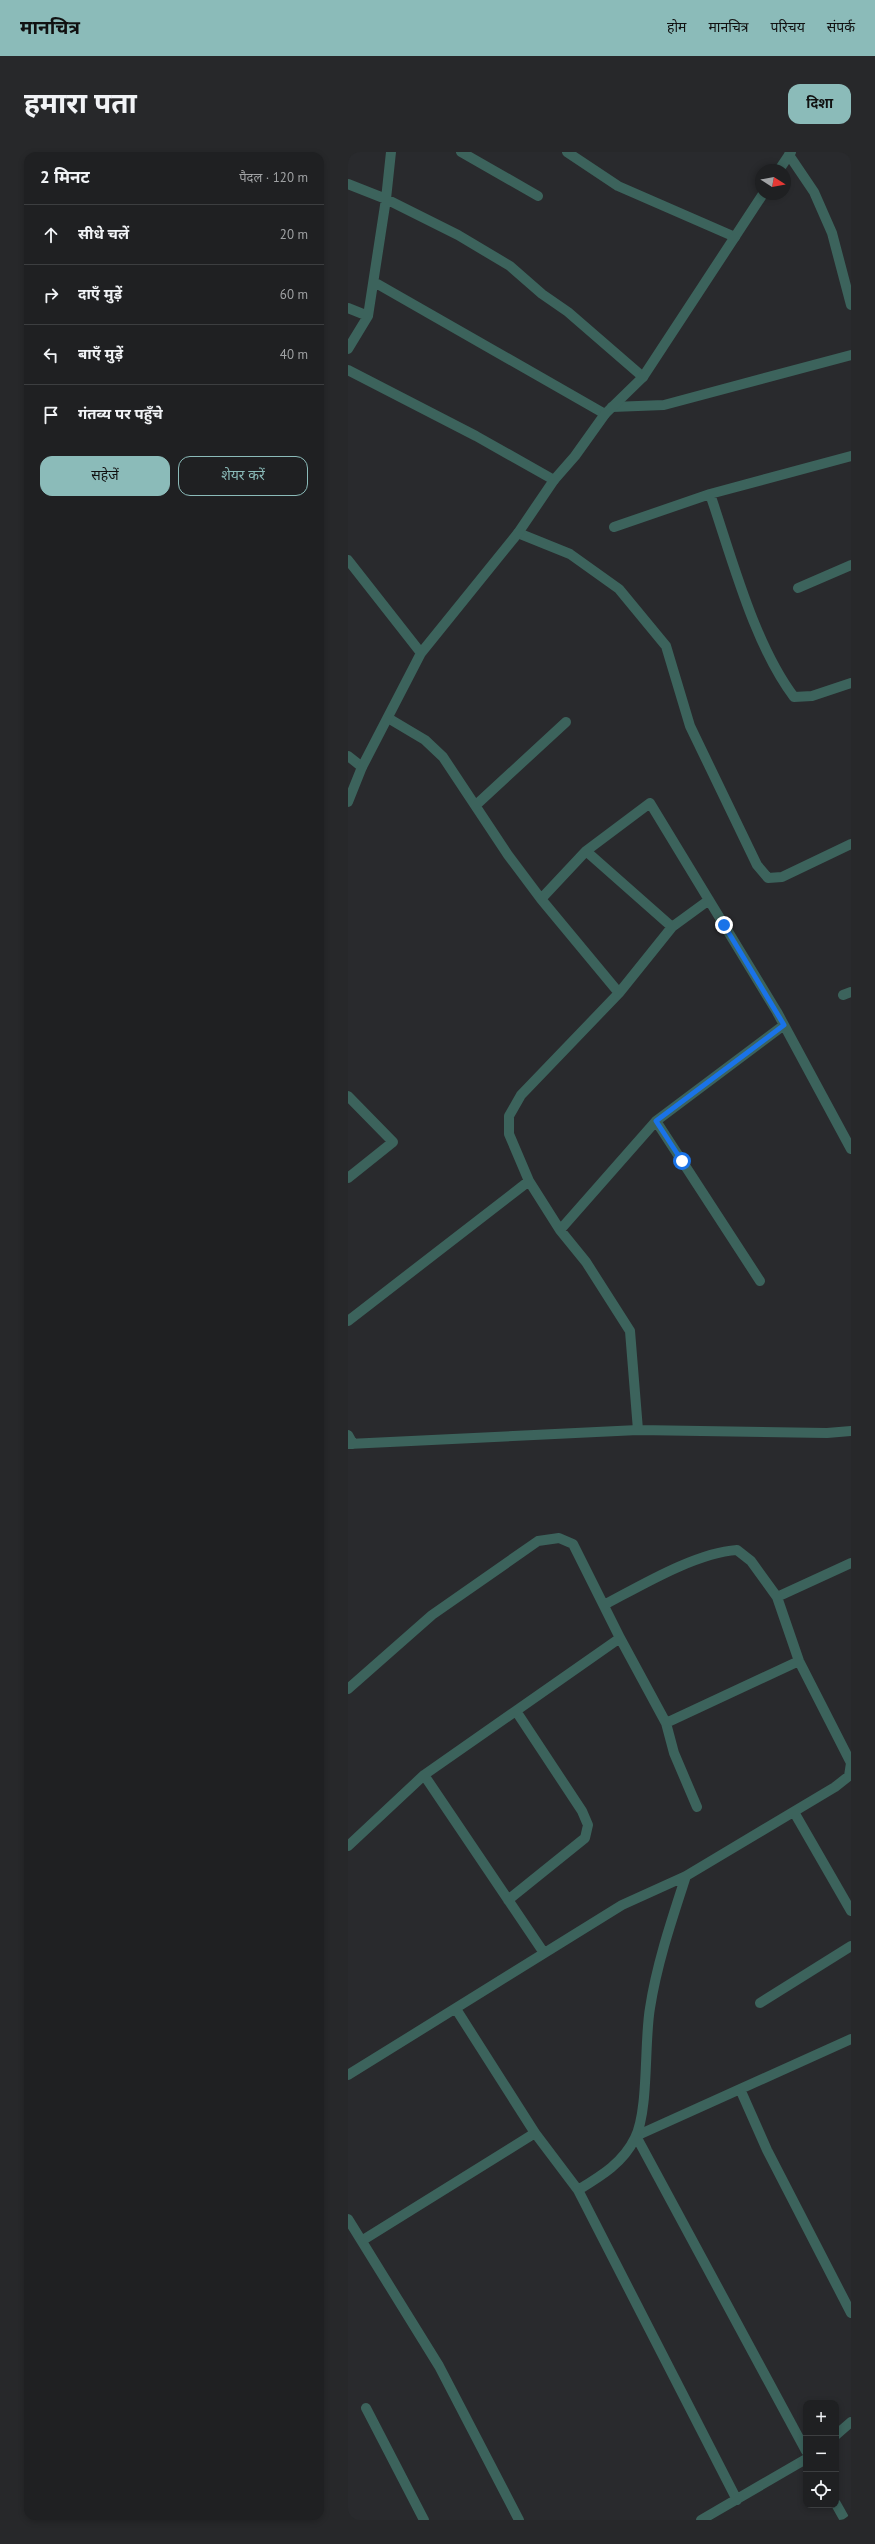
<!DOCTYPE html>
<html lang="hi">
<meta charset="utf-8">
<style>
:root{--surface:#1f2022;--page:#27282a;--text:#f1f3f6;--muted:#a1a3a5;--line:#3c3e40;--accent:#8bbbb9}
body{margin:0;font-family:"PT Sans","Noto Sans Devanagari",sans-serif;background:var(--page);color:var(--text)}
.controls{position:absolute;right:12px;bottom:12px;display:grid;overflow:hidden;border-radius:8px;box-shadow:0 2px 6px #0003}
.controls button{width:36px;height:36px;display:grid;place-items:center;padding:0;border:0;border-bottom:1px solid var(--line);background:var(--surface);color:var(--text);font:20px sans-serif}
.compass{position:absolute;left:407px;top:12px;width:36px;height:36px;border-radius:50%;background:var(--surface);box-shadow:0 2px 6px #0003;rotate:101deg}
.stop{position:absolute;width:12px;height:12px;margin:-9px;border:3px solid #1a73e8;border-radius:50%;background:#fff}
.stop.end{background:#1a73e8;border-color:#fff;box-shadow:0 1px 4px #0008}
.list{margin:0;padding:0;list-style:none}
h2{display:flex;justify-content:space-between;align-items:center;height:52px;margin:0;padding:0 16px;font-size:17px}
h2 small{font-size:13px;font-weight:400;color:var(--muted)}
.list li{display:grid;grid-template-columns:26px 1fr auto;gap:12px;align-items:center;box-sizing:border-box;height:60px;padding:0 16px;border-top:1px solid var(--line)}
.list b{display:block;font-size:15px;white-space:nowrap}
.list em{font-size:13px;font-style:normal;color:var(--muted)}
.actions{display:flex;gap:8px;padding:12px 16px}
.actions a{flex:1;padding:9px 0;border:1px solid var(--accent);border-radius:12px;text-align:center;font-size:14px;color:var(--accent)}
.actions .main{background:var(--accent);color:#111}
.icon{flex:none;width:22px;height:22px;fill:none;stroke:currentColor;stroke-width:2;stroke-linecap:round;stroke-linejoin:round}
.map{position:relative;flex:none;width:503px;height:2368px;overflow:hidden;border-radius:12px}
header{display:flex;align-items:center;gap:24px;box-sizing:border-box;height:56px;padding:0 20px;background:var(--accent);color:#111}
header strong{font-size:19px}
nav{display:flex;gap:22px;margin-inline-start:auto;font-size:14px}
.intro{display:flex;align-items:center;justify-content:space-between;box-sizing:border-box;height:96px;padding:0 24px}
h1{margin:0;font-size:28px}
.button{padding:10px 18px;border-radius:12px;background:var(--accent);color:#111;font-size:14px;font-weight:700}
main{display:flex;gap:24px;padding:0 24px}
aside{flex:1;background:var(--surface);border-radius:12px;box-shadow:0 2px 6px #0003}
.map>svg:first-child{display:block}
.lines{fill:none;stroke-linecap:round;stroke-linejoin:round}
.minor{stroke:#3c635c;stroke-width:10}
.tertiary{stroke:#3c635c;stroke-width:10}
.route{stroke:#1a73e8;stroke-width:5}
</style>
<header>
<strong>मानचित्र</strong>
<nav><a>होम</a><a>मानचित्र</a><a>परिचय</a><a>संपर्क</a></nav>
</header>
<div class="intro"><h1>हमारा पता</h1><a class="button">दिशा</a></div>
<main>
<aside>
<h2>2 मिनट<small>पैदल · 120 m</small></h2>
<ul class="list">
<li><svg class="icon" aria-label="ahead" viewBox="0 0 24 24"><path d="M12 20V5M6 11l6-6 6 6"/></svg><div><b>सीधे चलें</b></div><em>20 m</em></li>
<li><svg class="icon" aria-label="right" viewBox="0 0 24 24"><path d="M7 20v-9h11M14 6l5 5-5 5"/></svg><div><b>दाएँ मुड़ें</b></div><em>60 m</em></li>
<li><svg class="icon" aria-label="left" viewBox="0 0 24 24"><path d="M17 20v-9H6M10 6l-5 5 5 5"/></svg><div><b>बाएँ मुड़ें</b></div><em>40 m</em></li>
<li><svg class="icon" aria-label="arrive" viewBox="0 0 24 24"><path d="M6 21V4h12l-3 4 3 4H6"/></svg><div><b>गंतव्य पर पहुँचे</b></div></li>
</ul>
<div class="actions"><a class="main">सहेजें</a><a>शेयर करें</a></div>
</aside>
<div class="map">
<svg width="503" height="2368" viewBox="0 0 503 2368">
<rect width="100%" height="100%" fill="#292a2d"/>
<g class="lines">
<path class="minor" d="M113 0 190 44
M219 0 270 34 387 85
M441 3 466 40 484 81 503 153
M0 32 38 47 110 83 162 114 194 142 220 160 295 225
M26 130 257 262
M0 156 20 164
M0 197 20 164 38 47 43 0
M0 218 128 284 206 328
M264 255 316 253 503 203
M362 342C384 406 406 492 446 545L464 544 503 531
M266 375 362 342 503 304
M170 381 222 402 271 437 318 494 342 574 409 713 420 726 434 725 503 692
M450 436 503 413
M40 566 77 588 95 605 160 703 193 747 271 841
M0 604 14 615
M128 653 218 570
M193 747 238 699
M324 775 361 748
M495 843 503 840
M0 944 45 990 0 1026
M308 969 412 1129
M181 1029 212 1078 308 969 436 873
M212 1078 238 1110 282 1179 290 1278
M0 1169 181 1029 161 982V964L173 943 271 841 324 775 238 699 302 651 429 860 503 997
M0 1283 5 1292
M0 1292 290 1278 479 1281 503 1279
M256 1453C294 1433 347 1401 389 1398L403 1409 429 1445
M0 1537 84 1463 190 1389 211 1386 225 1392 272 1486
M318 1571 326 1601 349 1655
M76 1623 196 1801
M446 1660 503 1759
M0 1694 76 1623 272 1486 318 1571 451 1509
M160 1748 237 1686 240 1673 234 1659 168 1559
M412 1851 503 1794
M108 1857 187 1981 230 2038 389 2348
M0 1923 274 1753 338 1724 487 1635 501 1624 503 1611 451 1509 429 1445 503 1411
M392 1937 419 1998 503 2161
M230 2038C253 2024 275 2011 287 1986 301 1958 296 1890 302 1856 309 1811 324 1767 338 1724
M0 2067 91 2214 171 2368
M15 2088 187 1981
M18 2256 76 2368
M488 2283 503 2270
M458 2299 288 1984 503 1887
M488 2352 497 2368
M353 2368 458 2307"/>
<path class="tertiary" d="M431 18 443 0
M0 408 73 501
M0 650 14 615 73 501 170 381 206 328 227 304 257 262 295 225 415 42"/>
</g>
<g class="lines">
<path class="route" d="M334 1009 308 969 436 873 376 773"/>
</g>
</svg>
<div class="controls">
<button>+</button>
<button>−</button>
<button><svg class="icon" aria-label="locate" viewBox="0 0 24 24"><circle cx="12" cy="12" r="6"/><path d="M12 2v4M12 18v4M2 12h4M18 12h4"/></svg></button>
</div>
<svg class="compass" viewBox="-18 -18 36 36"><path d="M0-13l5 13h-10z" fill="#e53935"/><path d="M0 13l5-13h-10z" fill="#a1a3a5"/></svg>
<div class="stop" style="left:334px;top:1009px"></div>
<div class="stop end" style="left:376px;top:773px"></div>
</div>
</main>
